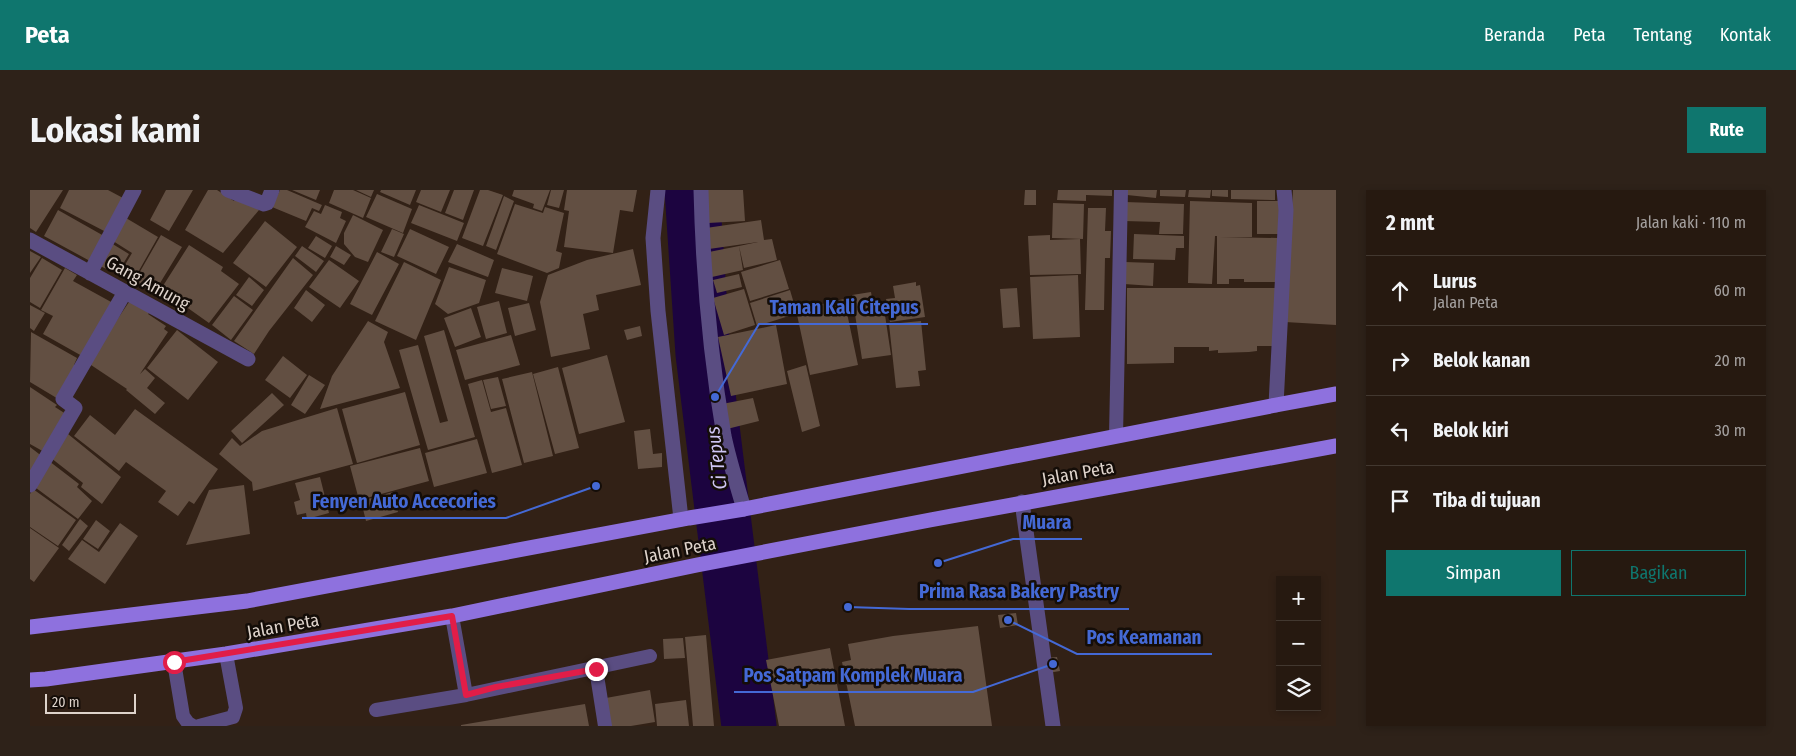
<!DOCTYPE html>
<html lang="id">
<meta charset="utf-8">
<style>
:root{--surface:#261910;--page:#2e2219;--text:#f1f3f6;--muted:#a4a09f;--line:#423830;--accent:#0f766e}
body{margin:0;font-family:"Fira Sans Condensed",sans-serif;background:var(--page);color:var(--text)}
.controls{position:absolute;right:15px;bottom:15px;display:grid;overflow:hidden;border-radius:0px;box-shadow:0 2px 8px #0003}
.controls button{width:45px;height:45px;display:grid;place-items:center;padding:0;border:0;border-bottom:1px solid var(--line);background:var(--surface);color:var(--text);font:25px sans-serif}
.scale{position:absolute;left:15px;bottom:12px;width:91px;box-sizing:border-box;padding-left:5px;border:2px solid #ded3cb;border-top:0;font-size:14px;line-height:18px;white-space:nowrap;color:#ded3cb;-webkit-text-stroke:4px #140d08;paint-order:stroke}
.stop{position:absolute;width:15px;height:15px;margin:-11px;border:4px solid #e11d48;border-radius:50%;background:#fff}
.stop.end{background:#e11d48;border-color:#fff;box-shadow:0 1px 5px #0008}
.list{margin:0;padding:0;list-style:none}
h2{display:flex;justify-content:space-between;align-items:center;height:65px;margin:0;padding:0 20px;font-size:21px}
h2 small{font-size:16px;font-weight:400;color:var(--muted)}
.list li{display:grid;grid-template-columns:32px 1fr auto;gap:15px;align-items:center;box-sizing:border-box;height:70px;padding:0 20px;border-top:1px solid var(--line)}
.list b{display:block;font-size:19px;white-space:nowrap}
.list p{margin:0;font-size:16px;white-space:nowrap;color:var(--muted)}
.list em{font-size:16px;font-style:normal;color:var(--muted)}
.actions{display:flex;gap:10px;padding:15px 20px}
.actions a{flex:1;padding:11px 0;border:1px solid var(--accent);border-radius:0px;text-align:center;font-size:18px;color:var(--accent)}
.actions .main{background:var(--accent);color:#fff}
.icon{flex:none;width:28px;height:28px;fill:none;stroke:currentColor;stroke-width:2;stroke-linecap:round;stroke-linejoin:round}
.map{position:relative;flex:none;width:1306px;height:536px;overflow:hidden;border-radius:0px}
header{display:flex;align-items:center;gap:30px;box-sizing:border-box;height:70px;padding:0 25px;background:var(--accent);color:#fff}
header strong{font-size:24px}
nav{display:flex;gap:28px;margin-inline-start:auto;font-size:18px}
.intro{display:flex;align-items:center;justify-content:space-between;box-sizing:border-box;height:120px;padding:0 30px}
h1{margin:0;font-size:35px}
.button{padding:12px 22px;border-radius:0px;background:var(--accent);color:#fff;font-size:18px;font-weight:700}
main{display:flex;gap:30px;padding:0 30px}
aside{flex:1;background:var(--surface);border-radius:0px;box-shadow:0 2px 8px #0003}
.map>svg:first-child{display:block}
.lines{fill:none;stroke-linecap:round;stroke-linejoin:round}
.river{stroke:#1c0440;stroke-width:55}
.building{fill:#624f42}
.lane{stroke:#5a4d82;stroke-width:14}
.street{stroke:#5a4d82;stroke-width:15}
.primary{stroke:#8e71de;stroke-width:15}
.route{stroke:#e11d48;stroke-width:6}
.labels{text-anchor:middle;stroke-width:5;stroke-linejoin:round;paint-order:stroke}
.street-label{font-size:18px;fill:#ded3cb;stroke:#140d08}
.water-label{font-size:19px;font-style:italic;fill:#cfc6f4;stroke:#140d08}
.leader{fill:none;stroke:#4469d5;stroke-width:2}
.callout-dot{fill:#4469d5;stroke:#140d08;stroke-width:2}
.callout-label{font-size:19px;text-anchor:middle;font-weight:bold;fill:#4469d5;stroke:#140d08;stroke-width:5;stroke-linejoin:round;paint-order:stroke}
</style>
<header>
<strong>Peta</strong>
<nav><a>Beranda</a><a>Peta</a><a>Tentang</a><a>Kontak</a></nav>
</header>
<div class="intro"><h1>Lokasi kami</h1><a class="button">Rute</a></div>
<main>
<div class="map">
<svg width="1306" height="536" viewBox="0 0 1306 536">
<rect width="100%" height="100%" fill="#322116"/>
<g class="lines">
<path class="river" d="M662 0 673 164 719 536"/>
</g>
<path class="building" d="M0 0H33L6 42 0 38Z
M39 0H78L93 8 76 42 30 18Z
M136 0H163L139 41 120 30Z
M178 0H187L204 11 207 6 229 20 193 63 155 40Z
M250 0H257L292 15 289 21 282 18 276 31 242 17Z
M262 0H290L286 10Z
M304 0H323L341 8 333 28 299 13Z
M326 0H344L341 7Z
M351 0H386L380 15 350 2Z
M391 0H420L411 22 386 12Z
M424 0H444L433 30 415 23Z
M450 0H458L473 5 453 56 432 48Z
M484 0H520L512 21 503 18 504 14 482 6Z
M521 0H534L529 18 517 15Z
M537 0H607L603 22 590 20 583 63 534 57 539 21 534 20Z
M676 0H713L715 31 678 33Z
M995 0H1006V15H994Z
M1028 0H1082V6L1056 5V11L1027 10Z
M1097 0H1127L1126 8 1097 5Z
M1130 0H1156L1155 7 1130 6Z
M1159 0H1181L1180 8 1158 7Z
M1182 0H1198V7L1182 6Z
M1201 0H1245V10L1201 9Z
M1263 0H1306V135L1255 132Z
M347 4 382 19 373 43 336 27Z
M474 6 484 11 466 60 456 56Z
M1160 11 1222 13V47H1190L1248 48 1246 92H1214V89H1199V94H1187V46H1185L1182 94 1158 93Z
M1227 11H1251V44H1227Z
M1095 12 1154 14 1153 44H1129L1130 32 1094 31Z
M1023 13 1054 14 1053 49 1022 48Z
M485 14 513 23 515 17 534 23 526 61 532 63 529 78 517 83 467 64Z
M295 15 312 22 310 28 316 31 306 53 275 37 284 21 291 24Z
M389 15 434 33 427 51 381 33Z
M1058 18H1076L1075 41H1081L1080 68H1075L1074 120H1055Z
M28 20 74 46 60 71 14 46Z
M323 25 353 40 338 72 325 67 314 54V43Z
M96 28 128 47 102 93 89 85 102 63 83 51Z
M731 30 734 50 742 49 747 70 714 78 709 56 728 52 679 59 676 38Z
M235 31 267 57 236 97 203 73Z
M362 39 374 44 364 67 351 62Z
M380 39 419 57 406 84 367 66Z
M1104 44 1154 46V58H1146L1145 70 1103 69Z
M131 45 152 57 124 103 104 92Z
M1020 45V50L1050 49 1051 84 1000 85 998 46Z
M286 46 302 56 295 68 278 58Z
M81 53 99 64 87 84 68 75Z
M427 54 464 70 458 87 418 72Z
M159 55 193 77 191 81 209 94 179 133 131 99Z
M272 56 294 71 286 82 265 66Z
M306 56 321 65 314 75 300 67Z
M709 56 713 80 682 87 679 62Z
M603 59 611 95 566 105 569 120 553 124 560 159 521 167 510 112 518 85 557 70Z
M0 61 11 67 0 83Z
M347 62 369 74 342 125 320 114Z
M12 68 32 80 10 118 0 112V88Z
M263 68 283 85 239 141 224 164 204 151Z
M299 70 329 91 310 118 279 97Z
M750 70 759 99 720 111 711 82Z
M374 72 411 90 386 150 345 131Z
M1095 72 1124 73 1123 96 1094 94Z
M419 77 456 90 449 113 418 124 405 114Z
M35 78 47 85 43 91 83 113 52 166 13 144 23 126 11 120Z
M472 78 503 86 497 111 465 103Z
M709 84 712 97 687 103 683 90Z
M1048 85 1050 147 1003 149 1000 87Z
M219 87 234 100 222 116 206 105Z
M886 92V96L890 95 895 127 860 132 856 109 865 108 863 96Z
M987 98 990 137 973 138 970 99Z
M1097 98H1248L1247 156H1227V161L1219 162 1188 163V160L1179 161V157H1144V173L1097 174Z
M714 99 725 135 694 145 683 108Z
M276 100 295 115 282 132 264 118Z
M760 100 765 117 757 119 759 126 727 136 720 113Z
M841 102 845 126 855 125 861 165 832 169 822 105Z
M204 106 223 120 201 150 182 135Z
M101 109 120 122 118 124 136 136 134 139 138 142 110 184 115 179 125 188 117 198 135 213 125 224 96 200 97 199 58 173Z
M814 109 828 175 780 185 766 120Z
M469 111 477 143 456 149 447 117Z
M499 113 506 140 485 146 478 118Z
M0 115 15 123 4 141 0 138Z
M441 118 451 147 425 157 414 128Z
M338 131 358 142 354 152 370 198 290 219 302 186Z
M891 131 896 180 888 181 890 196 866 198 859 134Z
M746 135 757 194 701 206 688 147Z
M610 136 612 146 597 150 594 140Z
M147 140 188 172 158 210 117 178Z
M414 140 445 247 398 260 369 160 388 155 410 233 418 231 394 146Z
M1 142 47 168 44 175 49 178 30 210 0 192Z
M481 145 490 175 435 190 426 160Z
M577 165 595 232 549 244 532 178Z
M253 166 277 185 260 208 235 190Z
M776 175 790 236 772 242 757 181Z
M528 177 549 258 525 264 503 184Z
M502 182 523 266 494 273 472 189Z
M279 185 295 195 275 224 261 215Z
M468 187 476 216 461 219 453 190Z
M452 190 461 222 476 218 492 275 462 283 438 194Z
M0 197 27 215 25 217 39 226 16 263 0 254Z
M375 202 390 255 327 273 312 219Z
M242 203 254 215 212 253 201 241Z
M723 208 729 231 697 239 692 214Z
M307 218 323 274 223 301 222 292 189 264 202 248 210 256 232 241Z
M105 219 188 279 164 314 159 311 148 326 128 312 136 301 96 272 89 281 44 246 60 225 85 245Z
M620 239 623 264 632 263V277L608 279 604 241Z
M38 244 91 287 72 314 51 297 53 293 21 268Z
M447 249 457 283 404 297 395 263Z
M0 257 13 267 0 285Z
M390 258 399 291 329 310 320 276Z
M19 271 49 294 47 297 62 311 48 329 2 295Z
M290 287 299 323 277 329 276 323 267 325 264 312 270 310 265 293Z
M214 295 220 344 156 355 179 300Z
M3 299 46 330 28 356 0 337V304Z
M363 302 368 322 336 331 331 311Z
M50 329 58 336 39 361 32 355Z
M66 330 80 341 68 359 53 349Z
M90 333 108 346 75 394 38 369 52 350 69 362Z
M0 338 29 358 4 392 0 389Z
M986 423 988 435 970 438 968 425Z
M948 436 962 536H825L812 472 821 470 818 454 863 446Z
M676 445 684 536H663L655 447Z
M653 448 655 468 634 469 633 449Z
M800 458 815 536H749L736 470Z
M1027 467 1030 481 1018 483 1016 468Z
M620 500 625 532 601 536H581L576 508Z
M656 510 659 536H627L625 514Z
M555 514 559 536H431V535Z"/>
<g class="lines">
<path class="lane" d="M1086 246 1091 0
M422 426 436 505 620 466
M144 472 153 526 158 533 163 536
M566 479 575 536
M346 520 436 505
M169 536 203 527 206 518 196 464"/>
<path class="street" d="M198 0 234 14 237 13 242 0
M628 0 623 48 628 121 651 329
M671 0C673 82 680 165 694 246 699 270 707 295 714 319
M0 50 218 169
M60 83 104 0
M1246 215 1256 20 1254 0
M0 295 45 218 33 209 95 102
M992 312 1023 536"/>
<path class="primary" d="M0 437 217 411 659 328 714 319 1246 215 1306 204
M0 490 16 489 196 464 422 426 667 375 900 330 1306 256"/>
</g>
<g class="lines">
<path class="route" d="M144 472 422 426 436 505 466 497 566 479"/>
</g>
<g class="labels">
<g class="street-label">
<text transform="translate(118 93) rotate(29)" y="6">Gang Amung</text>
<text transform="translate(1048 283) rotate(-10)" y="6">Jalan Peta</text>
<text transform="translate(650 360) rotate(-11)" y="6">Jalan Peta</text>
<text transform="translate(253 436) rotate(-10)" y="6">Jalan Peta</text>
</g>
<g class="water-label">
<text transform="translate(686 268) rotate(-97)" y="7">Ci Tepus</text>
</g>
</g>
<path class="leader" d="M685 207L729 134H898M566 296L476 328H272M908 373L983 349H1052M818 417L879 419H1099M978 430L1047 464H1182M1023 474L943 502H704"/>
<g class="callout-dot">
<circle cx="685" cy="207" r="5"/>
<circle cx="566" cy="296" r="5"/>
<circle cx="908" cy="373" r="5"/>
<circle cx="818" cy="417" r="5"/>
<circle cx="978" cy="430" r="5"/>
<circle cx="1023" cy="474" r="5"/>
</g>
<g class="callout-label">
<text x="814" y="124">Taman Kali Citepus</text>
<text x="374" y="318">Fenyen Auto Accecories</text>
<text x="1017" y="339">Muara</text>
<text x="989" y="408">Prima Rasa Bakery Pastry</text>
<text x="1114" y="454">Pos Keamanan</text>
<text x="823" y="492">Pos Satpam Komplek Muara</text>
</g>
</svg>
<div class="controls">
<button>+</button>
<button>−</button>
<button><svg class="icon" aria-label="layers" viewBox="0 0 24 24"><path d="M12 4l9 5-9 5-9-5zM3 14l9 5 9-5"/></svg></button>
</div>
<div class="scale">20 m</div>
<div class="stop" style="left:144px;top:472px"></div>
<div class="stop end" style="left:566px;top:479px"></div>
</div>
<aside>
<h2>2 mnt<small>Jalan kaki · 110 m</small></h2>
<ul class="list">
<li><svg class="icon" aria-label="ahead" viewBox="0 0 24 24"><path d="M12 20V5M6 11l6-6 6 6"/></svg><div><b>Lurus</b><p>Jalan Peta</p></div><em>60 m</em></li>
<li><svg class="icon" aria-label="right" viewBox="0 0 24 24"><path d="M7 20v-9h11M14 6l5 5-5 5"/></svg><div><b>Belok kanan</b></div><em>20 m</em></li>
<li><svg class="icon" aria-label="left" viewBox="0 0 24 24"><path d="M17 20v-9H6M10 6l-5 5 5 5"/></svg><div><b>Belok kiri</b></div><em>30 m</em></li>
<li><svg class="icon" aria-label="arrive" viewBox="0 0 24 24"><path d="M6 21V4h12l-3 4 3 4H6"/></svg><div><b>Tiba di tujuan</b></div></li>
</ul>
<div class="actions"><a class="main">Simpan</a><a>Bagikan</a></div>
</aside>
</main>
